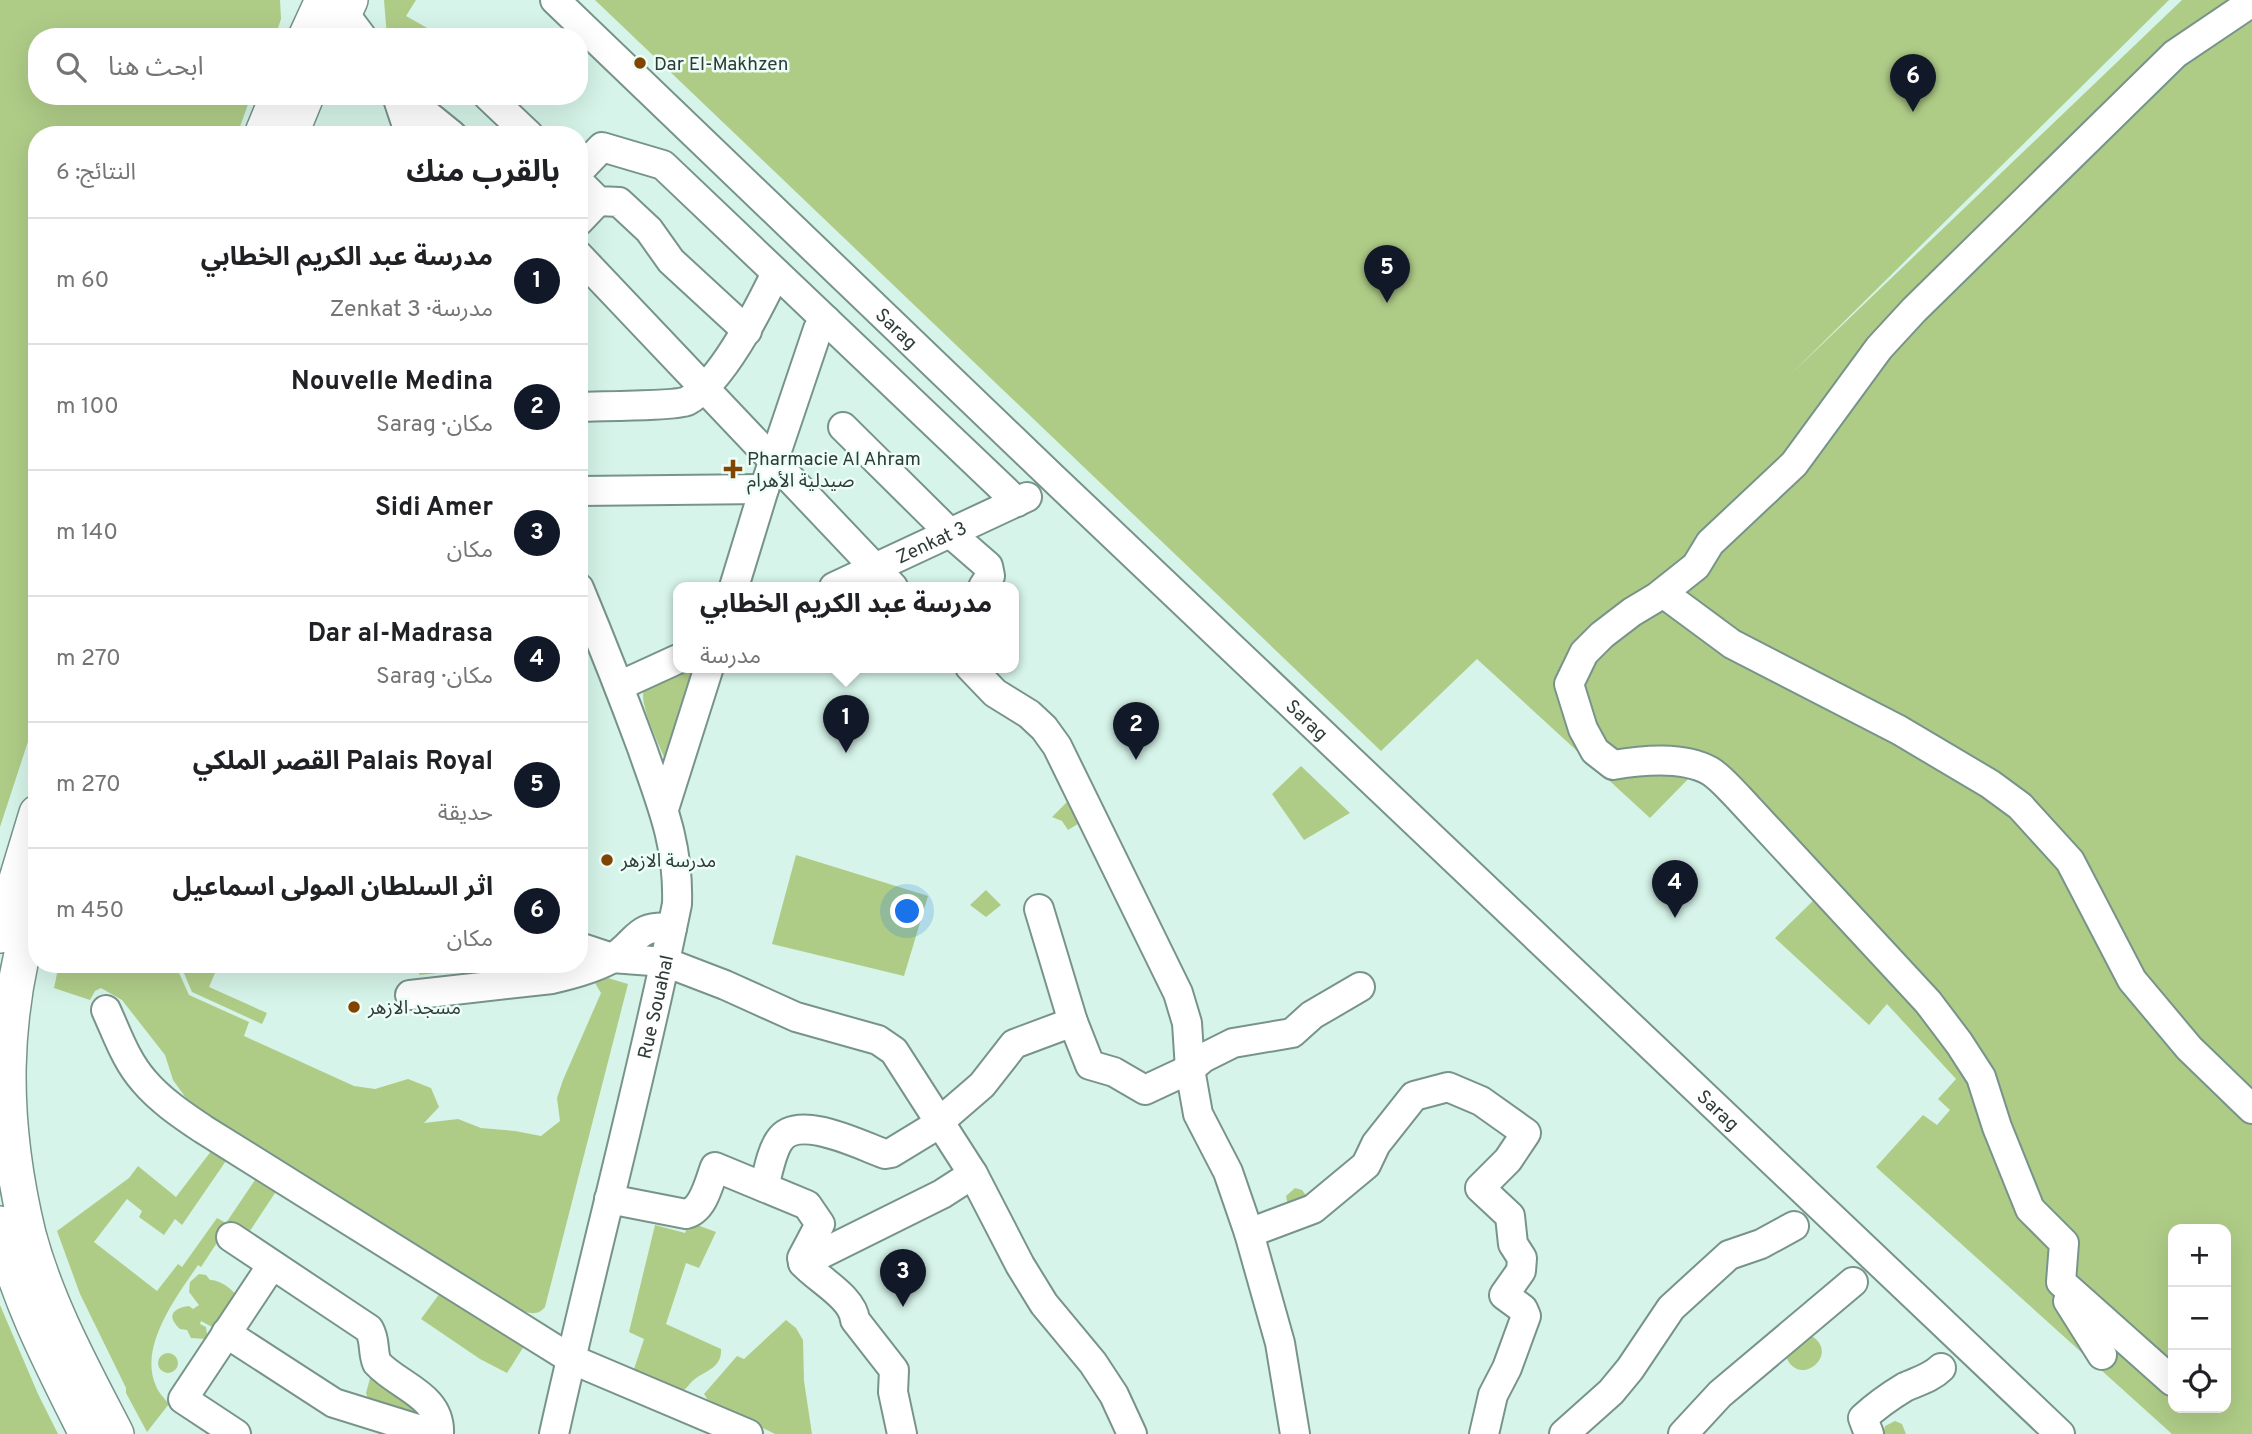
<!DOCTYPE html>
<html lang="ar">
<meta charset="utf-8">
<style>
:root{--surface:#fff;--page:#f6f6f6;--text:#202124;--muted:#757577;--line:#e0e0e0;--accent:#111827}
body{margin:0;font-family:Overpass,"Noto Sans Arabic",sans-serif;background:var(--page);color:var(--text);direction:rtl}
.controls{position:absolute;right:21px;bottom:21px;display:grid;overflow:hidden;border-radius:14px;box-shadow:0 7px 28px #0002}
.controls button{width:63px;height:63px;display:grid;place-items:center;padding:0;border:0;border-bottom:2px solid var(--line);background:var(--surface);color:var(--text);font:35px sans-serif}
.you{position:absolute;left:908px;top:912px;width:24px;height:24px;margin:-18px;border:5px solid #fff;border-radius:50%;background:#1a73e8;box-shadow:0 0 0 10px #1a73e833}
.badge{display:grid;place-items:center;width:46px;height:46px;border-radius:50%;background:var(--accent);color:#fff;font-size:23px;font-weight:700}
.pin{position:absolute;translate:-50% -58px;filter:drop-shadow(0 2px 4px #0008)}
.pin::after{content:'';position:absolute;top:37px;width:24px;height:21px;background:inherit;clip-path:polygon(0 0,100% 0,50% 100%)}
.popup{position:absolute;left:673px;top:582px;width:346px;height:91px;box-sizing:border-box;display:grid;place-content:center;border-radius:14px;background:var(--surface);filter:drop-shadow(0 2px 5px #0005);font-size:23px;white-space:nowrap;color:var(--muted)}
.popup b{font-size:26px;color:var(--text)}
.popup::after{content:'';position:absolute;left:50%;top:100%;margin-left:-14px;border:14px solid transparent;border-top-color:var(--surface)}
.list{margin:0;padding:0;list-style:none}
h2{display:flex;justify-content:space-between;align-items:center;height:91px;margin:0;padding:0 28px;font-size:30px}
h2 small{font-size:23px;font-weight:400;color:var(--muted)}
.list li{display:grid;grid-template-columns:46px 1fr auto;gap:21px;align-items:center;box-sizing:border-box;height:126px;padding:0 28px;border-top:2px solid var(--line)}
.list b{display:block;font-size:26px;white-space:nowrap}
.list p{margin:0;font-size:23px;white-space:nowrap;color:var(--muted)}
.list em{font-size:23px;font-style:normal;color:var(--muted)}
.icon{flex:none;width:38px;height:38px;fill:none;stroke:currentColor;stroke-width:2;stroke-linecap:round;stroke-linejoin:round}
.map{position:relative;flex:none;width:2252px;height:1434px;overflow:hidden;direction:ltr}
.search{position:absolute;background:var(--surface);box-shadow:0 7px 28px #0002;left:28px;top:28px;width:560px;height:77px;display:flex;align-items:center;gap:18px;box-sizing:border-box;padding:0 24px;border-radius:28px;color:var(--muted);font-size:26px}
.panel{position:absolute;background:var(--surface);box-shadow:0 7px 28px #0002;left:28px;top:126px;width:560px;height:847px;border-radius:28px;direction:rtl}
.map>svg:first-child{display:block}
.green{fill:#afcc87;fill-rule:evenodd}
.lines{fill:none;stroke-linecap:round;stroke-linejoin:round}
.minor-casing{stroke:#78948a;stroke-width:32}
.major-casing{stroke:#78948a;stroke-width:38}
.minor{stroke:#fff;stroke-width:28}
.major{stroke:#fff;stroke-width:35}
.poi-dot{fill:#814500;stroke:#ecfef7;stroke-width:2.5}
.labels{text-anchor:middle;stroke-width:5;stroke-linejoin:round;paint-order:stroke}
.poi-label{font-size:19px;fill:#2f3b36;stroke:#ecfef7;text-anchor:start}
.street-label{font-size:19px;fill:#2f3b36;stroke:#ecfef7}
</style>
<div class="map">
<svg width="2252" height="1434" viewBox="0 0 2252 1434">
<rect width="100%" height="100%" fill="#d6f4e9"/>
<path class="green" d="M0 0H280L281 19 275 37H37V96H251L237 135H37V714L0 827Z
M384 0H416L406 16 438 34 435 37H387Z
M595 0H2169L1791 374 2182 0H2252V1434H2172L1876 1167 1923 1115 1937 1125 1950 1110 1938 1099 1956 1079 1887 1004 1869 1025 1775 938 1817 897 1693 774 1650 818 1477 659 1381 751ZM2173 1229H2226V1408H2173Z
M690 667H697L666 762C661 748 636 699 645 689 652 681 680 672 690 667Z
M1301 766 1350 813 1304 840 1272 794Z
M1073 796 1086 819 1068 830 1062 821 1052 817Z
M796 855 928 896 904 976 772 944Z
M986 890 1001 905 986 917 970 905Z
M59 964H175L189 995 249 1022 244 1036 354 1086 375 1089 408 1079 431 1088 439 1107 424 1123 458 1119 481 1128 515 1131 541 1136 560 1121 557 1098 563 1080 601 993 595 983 608 978 628 984 545 1307C539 1314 534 1314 525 1312L219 1122 186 1098 173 1080 165 1055 122 1000 101 988 95 991 90 1000 54 988Z
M180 964 218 966 209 987 267 1013 262 1024 192 992Z
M423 964H523L419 975Z
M215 1146 230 1155 182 1225 175 1219 164 1235 139 1217 142 1211 127 1199 94 1242 157 1291 178 1264 182 1267 217 1218 226 1223 257 1177 277 1190 246 1237 228 1226 201 1267 198 1265C177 1296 138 1347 156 1386 158 1392 165 1399 169 1404L147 1432 126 1393V1388L80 1294 57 1231 129 1178 138 1166 176 1197Z
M1295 1188 1302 1190 1308 1198 1288 1206 1286 1196Z
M689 1222 716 1232 699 1268 686 1263 666 1324 721 1349C722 1368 706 1370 695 1379 689 1383 688 1388 682 1391L631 1378 644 1339 629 1332 655 1225 685 1233Z
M199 1274 206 1275 210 1280C220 1280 231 1288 237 1296L216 1329 201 1321 200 1324 206 1327 207 1334 205 1339 191 1338 187 1330 180 1329C165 1315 174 1308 189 1306L193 1309 199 1305 189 1292 190 1282Z
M440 1293 524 1346 507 1373 480 1359 421 1319Z
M0 1305 38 1394 58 1434H0Z
M786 1320 796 1328 803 1340 804 1381 812 1434H775L708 1400 704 1394 737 1356 744 1359Z
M1810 1335C1844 1354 1795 1392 1785 1353Z
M158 1363a10 10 0 1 1 20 0a10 10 0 1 1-20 0Z
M372 1371 420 1404 431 1424 369 1402 366 1393Z
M1895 1421 1902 1424 1906 1434H1883L1885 1426Z"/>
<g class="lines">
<defs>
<g id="minor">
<path id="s1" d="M555 0 1051 476 2060 1434"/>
<path d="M326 5 344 13 362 37"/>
<path d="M397 96 410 135"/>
<path d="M404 96 452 135"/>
<path d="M488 96 529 135"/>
<path d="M579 171 602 147 663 165 1017 502"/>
<path d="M579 182 598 201 619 202 649 230 671 261 747 331"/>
<path d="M579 221 598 201"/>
<path d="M579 256 893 587"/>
<path d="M579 407C598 406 676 406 687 401 722 383 759 308 776 273"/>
<path d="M843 427 950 533 988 566 990 576 983 587"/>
<path d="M579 491 764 489"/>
<path d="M734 587 764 489 818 329 826 320"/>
<path id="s2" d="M834 587 1027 497"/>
<path d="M1663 593 1732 644 1899 730 1990 784 2020 806 2070 861 2132 980 2189 1048 2252 1109"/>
<path d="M970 667 995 693 1029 714 1044 728 1057 746 1178 993 1187 1023 1190 1069 1198 1114 1228 1172 1249 1233 1280 1343 1295 1434"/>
<path d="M619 686 678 659"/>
<path d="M664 809 709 667"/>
<path d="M1039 909 1073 1022 1090 1065 1114 1072 1145 1090 1190 1069 1203 1058 1233 1043 1292 1033 1312 1015 1360 987"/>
<path d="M579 947 612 958 665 962 725 985 796 1017 878 1040 894 1051 973 1174 1020 1265 1044 1304 1093 1363 1114 1395 1132 1434"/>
<path d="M410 995 552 979C572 974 592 969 611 959 639 942 634 924 672 928"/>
<path d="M106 1010C117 1034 126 1061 144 1081 160 1100 182 1115 203 1129L571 1359 748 1434"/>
<path d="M764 1187C768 1173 771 1153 779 1141 797 1112 862 1146 885 1154L891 1153 937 1125 945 1117 982 1085 1014 1044 1073 1022"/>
<path d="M609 1199 686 1214C704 1210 709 1182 715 1167L807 1205 820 1224 802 1258 803 1263C817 1279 853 1297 855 1320L894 1370 893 1392 902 1434"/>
<path d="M1249 1233 1313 1209 1366 1165 1376 1144 1414 1096 1448 1087 1481 1101 1526 1133 1508 1160 1480 1188 1510 1216 1513 1244 1522 1258 1521 1271 1504 1295 1523 1309 1526 1316 1507 1368 1493 1395 1484 1434"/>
<path d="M231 1237 369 1329C376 1341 372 1351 377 1363 399 1387 441 1395 439 1434"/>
<path d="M803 1263 942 1194 973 1174"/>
<path d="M2068 1301 2102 1355"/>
<path d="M226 1333 334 1403 434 1434"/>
<path d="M2172 1381 2061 1282 2064 1243 2030 1209 1997 1127 1981 1077 1959 1043 1928 1002 1738 797C1730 789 1720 777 1710 771 1683 756 1643 760 1613 765L1595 751 1583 729 1569 684 1584 653 1602 635 1632 612 1657 597 1696 566 1710 543 1794 464 1879 348 1914 310 2175 54 2252 2"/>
<path d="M236 1434 183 1399 272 1265"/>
<path id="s3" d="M554 1434C593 1257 641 1082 677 904 679 844 661 803 642 748 622 694 601 641 579 588"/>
<path d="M1564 1434 1611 1392 1630 1369 1671 1308 1729 1255 1761 1244 1794 1226"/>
<path d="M1683 1434 1720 1394 1853 1282"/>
<path d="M1869 1434 1863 1418C1876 1406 1890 1396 1905 1387 1918 1381 1931 1378 1941 1368"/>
</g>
<path id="major" d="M306 37 323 0
M333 37 350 0
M262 135 278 96
M290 135 306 96
M37 899C0 1014 0 1118 28 1234 47 1305 83 1370 116 1434
M0 935 37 813
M0 1224C17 1298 53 1366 87 1434"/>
</defs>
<use href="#minor" class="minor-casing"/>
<use href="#major" class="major-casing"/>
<use href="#minor" class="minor"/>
<use href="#major" class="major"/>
</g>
<g class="poi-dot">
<circle cx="640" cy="63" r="7"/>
<path d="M729.5 458.5h7v7h7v7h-7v7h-7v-7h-7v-7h7z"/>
<circle cx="607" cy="860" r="7"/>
<circle cx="354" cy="1007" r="7"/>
</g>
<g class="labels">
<g class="poi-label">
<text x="654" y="70">Dar El-Makhzen</text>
<text x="747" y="465">Pharmacie Al Ahram<tspan x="747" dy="22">صيدلية الأهرام</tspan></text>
<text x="621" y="867">مدرسة الازهر</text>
<text x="368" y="1014">مسجد الازهر</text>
</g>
<g class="street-label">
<text dy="7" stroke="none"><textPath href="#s1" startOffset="474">Sarag</textPath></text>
<text dy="7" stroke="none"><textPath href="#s2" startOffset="107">Zenkat 3</textPath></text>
<text dy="7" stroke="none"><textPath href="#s1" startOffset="1041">Sarag</textPath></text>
<text dy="7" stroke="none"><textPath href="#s3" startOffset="439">Rue Souahal</textPath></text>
<text dy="7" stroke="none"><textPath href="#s1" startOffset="1608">Sarag</textPath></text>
</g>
</g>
</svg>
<div class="controls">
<button>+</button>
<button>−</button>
<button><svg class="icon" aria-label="locate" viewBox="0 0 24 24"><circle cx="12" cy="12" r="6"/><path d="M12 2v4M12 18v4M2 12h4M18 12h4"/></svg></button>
</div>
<div class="you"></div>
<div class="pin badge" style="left:846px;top:753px">1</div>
<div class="popup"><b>مدرسة عبد الكريم الخطابي</b>مدرسة</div>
<div class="pin badge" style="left:1136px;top:760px">2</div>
<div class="pin badge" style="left:903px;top:1307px">3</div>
<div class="pin badge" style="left:1675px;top:918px">4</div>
<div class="pin badge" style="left:1387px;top:303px">5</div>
<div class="pin badge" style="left:1913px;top:112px">6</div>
<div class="search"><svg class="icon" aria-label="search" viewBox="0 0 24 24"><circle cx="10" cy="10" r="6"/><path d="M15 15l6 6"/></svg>ابحث هنا</div>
<section class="panel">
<h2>بالقرب منك<small>النتائج: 6</small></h2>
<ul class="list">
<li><span class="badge">1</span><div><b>مدرسة عبد الكريم الخطابي</b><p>مدرسة · Zenkat 3</p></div><em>60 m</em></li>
<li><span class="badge">2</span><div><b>Nouvelle Medina</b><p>مكان · Sarag</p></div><em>100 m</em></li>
<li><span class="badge">3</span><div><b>Sidi Amer</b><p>مكان</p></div><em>140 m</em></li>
<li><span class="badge">4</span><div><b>Dar al-Madrasa</b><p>مكان · Sarag</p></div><em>270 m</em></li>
<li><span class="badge">5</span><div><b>Palais Royal القصر الملكي</b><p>حديقة</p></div><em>270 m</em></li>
<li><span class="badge">6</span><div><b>اثر السلطان المولى اسماعيل</b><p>مكان</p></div><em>450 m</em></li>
</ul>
</section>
</div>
